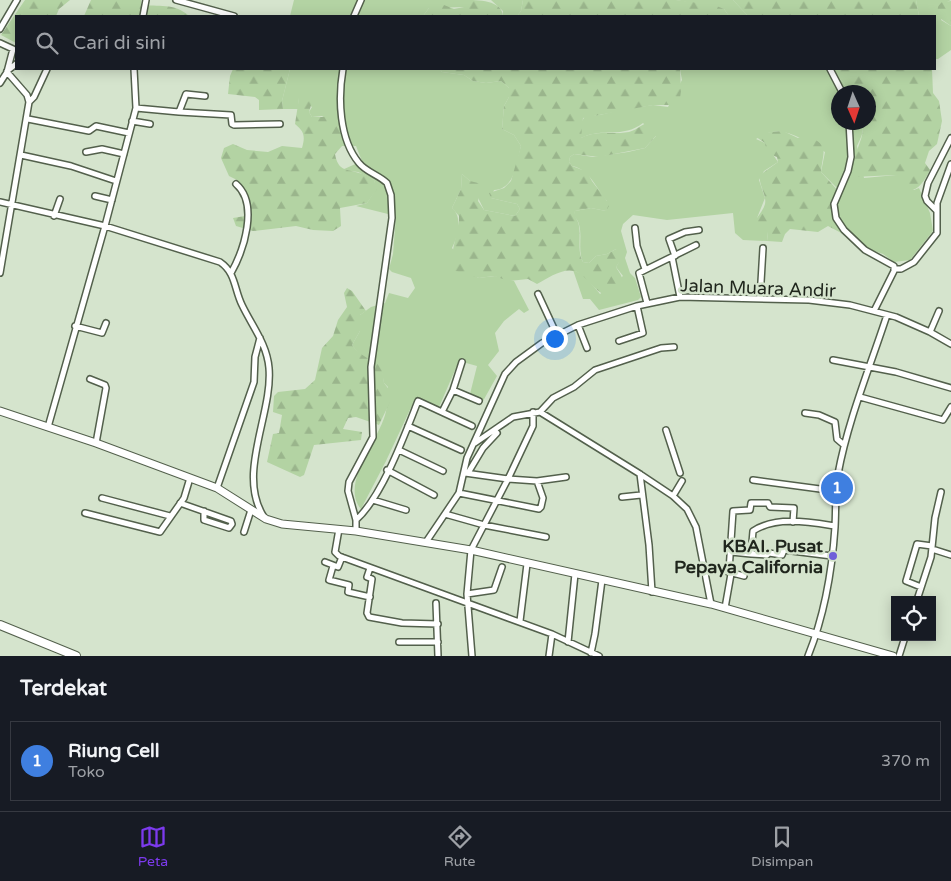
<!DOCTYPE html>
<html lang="id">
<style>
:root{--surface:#171b24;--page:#20242c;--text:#f1f3f6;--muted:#9ea1a6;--line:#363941;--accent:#7c3aed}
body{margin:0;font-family:"Varela Round",sans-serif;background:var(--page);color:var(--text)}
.controls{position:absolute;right:15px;bottom:15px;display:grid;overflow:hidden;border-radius:0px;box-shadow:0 2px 12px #0003}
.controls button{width:45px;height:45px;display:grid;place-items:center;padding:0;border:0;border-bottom:1px solid var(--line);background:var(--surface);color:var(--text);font:25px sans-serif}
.compass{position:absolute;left:831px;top:85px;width:45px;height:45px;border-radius:50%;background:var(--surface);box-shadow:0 2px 12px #0003;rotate:177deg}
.you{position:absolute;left:554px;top:338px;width:18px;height:18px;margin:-12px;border:4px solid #fff;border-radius:50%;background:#1a73e8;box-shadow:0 0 0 8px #1a73e833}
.badge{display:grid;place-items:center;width:32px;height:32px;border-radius:50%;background:var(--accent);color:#fff;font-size:16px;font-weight:700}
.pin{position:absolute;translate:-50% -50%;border:2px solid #fff;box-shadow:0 1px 5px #0006}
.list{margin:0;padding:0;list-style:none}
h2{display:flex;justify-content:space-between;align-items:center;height:65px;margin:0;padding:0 20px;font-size:21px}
h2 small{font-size:16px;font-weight:400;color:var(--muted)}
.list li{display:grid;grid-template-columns:32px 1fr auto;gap:15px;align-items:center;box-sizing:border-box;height:80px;margin:0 10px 10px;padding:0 10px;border:1px solid var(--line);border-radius:0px}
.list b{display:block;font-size:19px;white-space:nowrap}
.list p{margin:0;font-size:16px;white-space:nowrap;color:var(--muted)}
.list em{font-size:16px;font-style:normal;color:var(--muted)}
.icon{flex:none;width:28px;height:28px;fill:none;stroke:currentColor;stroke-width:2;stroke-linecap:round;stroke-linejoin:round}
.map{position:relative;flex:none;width:951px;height:656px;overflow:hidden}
.search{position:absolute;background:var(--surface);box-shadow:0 2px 12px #0003;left:15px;right:15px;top:15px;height:55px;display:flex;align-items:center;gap:12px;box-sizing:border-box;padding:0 18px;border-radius:0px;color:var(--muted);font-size:19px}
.sheet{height:155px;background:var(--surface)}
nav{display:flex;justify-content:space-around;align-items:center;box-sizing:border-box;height:70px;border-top:1px solid var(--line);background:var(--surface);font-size:14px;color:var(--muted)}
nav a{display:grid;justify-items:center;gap:2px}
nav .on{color:var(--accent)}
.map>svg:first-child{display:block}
.green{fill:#b3d3a3}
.forest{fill:url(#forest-firs)}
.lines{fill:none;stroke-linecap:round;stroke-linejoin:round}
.minor-casing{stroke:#53604c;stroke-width:8}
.secondary-casing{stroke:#53604c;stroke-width:9}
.primary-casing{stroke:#53604c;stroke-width:10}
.minor{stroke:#fff;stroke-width:5}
.secondary{stroke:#fff;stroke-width:7}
.primary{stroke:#fff;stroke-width:8}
.poi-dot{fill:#6f5fd9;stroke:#d5e4cd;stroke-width:2}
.labels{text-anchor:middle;stroke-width:5;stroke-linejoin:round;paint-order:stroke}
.street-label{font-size:18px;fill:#1f251c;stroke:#d5e4cd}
.poi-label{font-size:18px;font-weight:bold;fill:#1f251c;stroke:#d5e4cd;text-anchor:end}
</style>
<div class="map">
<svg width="951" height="656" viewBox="0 0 951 656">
<defs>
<pattern id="forest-firs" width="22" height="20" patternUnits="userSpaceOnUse" patternTransform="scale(1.25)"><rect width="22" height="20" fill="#b3d3a3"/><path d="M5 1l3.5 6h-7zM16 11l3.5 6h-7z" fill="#9ab58c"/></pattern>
</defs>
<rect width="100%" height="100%" fill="#d5e4cd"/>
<path class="green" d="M294 0H464V7L429 8 423 16H290Z
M491 0H523L521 11 517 16H503V11Z
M676 0H733L748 16H729L724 9Z
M916 0H951L947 2 941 20 951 26V50L938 59H935V16H919Z
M290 69H440L442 72 464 75 473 81 486 83 501 81 509 88V97L504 106 502 129 514 135 521 146C517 162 515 189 494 190L491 198 517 204 520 209 515 216 484 210 470 181 462 174 461 189 452 208C463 217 458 236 452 248L478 278 495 276 514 281 529 310 524 313 519 309 504 321 495 333 499 351 488 365 497 376 483 401 470 394 477 366 459 361 439 407 415 399 386 461 361 509C339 483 381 438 386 411 388 403 387 395 388 387L384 383 382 373 359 354 352 345 360 331V315L371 307 385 303 389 293 408 298 415 288 411 278 392 272 389 269 393 254 396 216 356 206 367 203 376 189 374 180 358 172 342 170 362 161 356 146H342V130L322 116 312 117 309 112 312 107 299 98 298 109H283L282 101Z
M680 69H832L851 92H838V122L862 123C865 131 860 139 857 146L864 178 896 175 914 190 919 188 930 213 933 231 910 260 894 262 883 254 860 246 832 216 840 191 821 172 825 152C802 140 781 121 756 139L765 143 778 162 764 171 759 180 765 198 757 218 768 232 767 241 743 240 735 233 733 213 667 220 633 215 623 224 621 231 627 252 625 258 630 273 635 278 641 297 638 300 599 310 590 299H583L573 270 584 275 600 294 623 276 616 267 619 262 616 249 607 254 596 256 589 263 583 262C576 248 586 228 574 216L575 211 591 208 606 211 607 201C597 190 590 169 572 166L569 162 570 157 574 154 593 157 628 152 645 148 656 136 643 123C622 139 603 127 581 138V123L585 116 600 115 620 110 653 105 668 107 682 80Z"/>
<path class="forest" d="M25 0H70L59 9 56 16H16V43L1 35Z
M91 0H141V4C158 8 174 2 189 16H84Z
M464 0C478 0 502 0 503 16H423L429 8 439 3 454 9 464 7Z
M523 0H676L714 5 724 9 729 16H517L521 11Z
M733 0H916L919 16H748Z
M951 1V26L937 16 938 6 942 2Z
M233 69H290L282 101 283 109 259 110V100L255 97 228 94 230 76Z
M440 69H680L681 91 679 105H653L583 118 581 138C597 130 612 135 629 132 642 129 642 119 659 125L662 129 645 148 599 157 574 154 570 157 569 162 572 166 588 172C591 185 605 193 609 206L606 211 591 208 575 211C574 218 578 219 579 226 581 238 577 251 583 262L589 263 596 256 607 254 616 249 621 252 622 258 616 267C621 276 625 278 620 288 608 314 587 273 574 271 562 268 548 278 537 284L528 279 509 281 494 276 479 278 449 269 459 221V216L452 208 461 189 462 174 470 181 482 184 478 201 484 210 515 216 520 209 517 204 491 198 489 193 504 188 511 181 521 146 514 135 502 129 504 106 509 97V88L501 81 486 83 473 81 464 75 442 72Z
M832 69H932L933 93 939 101 942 121 937 144 929 151 925 163 930 170C923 184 914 198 897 186L896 175 853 177C849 158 867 137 862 123L868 122V92H851Z
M303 95 312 102 309 112 312 117H334L342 130V146L335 154C338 171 346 169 359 173 364 174 369 177 374 180L377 189 367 203 340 208 341 226 333 231 313 230 296 226 253 231 236 226 233 218 251 215 250 203 246 192 237 180 229 176 221 158 224 148 233 144 247 150 268 152 282 146 302 148C305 137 305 132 295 124L299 98Z
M783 131 798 138 803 136C831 143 823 150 821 172L841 194 840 199 833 207 832 216 848 227 850 232 847 236 828 226 818 232 790 229 785 234 782 242 767 241 768 232C761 232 757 230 754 222 758 216 763 211 765 204 767 194 758 185 760 175L778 162 777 157 767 153 765 143 753 135C755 134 778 131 783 131Z
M347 288 352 291 366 311 360 315V331L352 345C360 356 371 359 382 367L384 383 391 392 390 402 379 425 356 417 348 418 343 429 362 432 361 440 314 445 304 475 300 477 267 462 273 434 279 433 282 415 273 412 274 396 278 392 305 389 315 380 322 348 333 336 338 320 347 307 344 293Z"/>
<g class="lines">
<defs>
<path id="minor" d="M176 0 234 16
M143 16 146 0
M354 16 361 0
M0 29 17 0
M0 43 13 49 7 72 27 95 29 102 0 273
M343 69C338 98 339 139 359 163 366 172 379 175 387 183L391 195 392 218 371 367 373 437 349 482 348 491 356 520V531
M830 69 842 92
M7 71 16 64
M0 83 7 72
M29 102 34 97 47 69
M136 108 179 112 186 94 205 96
M179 112 231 115 232 124 234 125 280 124
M28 119 89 131 96 126 129 133
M132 121 150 124
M849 122 851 157 848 171 834 204 836 218 844 230 865 250 894 266V271L874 311
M86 152 102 149 124 154
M21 155 71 166 116 181
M95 196 112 200
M0 202 105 226 220 262C236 273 234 289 242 305 252 326 267 344 269 368 273 414 236 474 264 517
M936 210 927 201 925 196 928 183 951 138
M54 216 60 199
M635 228 637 246 645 269
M675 256 669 239 685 232 699 230
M672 257 680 297
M895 269H901L914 262 937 233V203L951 164
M231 273C244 250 259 204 236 184
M538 294 557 335
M760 299 763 248
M647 303 639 273 696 245
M578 325 587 348
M75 326 102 333 106 323
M930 332 939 311
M619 341 643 333 637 306
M833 360 896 372 951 388
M90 379 105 385 106 388 96 443
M453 390 479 401
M860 397 943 420 951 407
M442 412 453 390 462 362
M540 412 553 398 574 387 595 370 661 348 674 347
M805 413 819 415 835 422 837 439 844 445
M408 426 461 450
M48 427 105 226 136 108 134 69
M666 430 680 473
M475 443 513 417 540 412 640 474 673 496 687 509 696 527 711 604
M399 450 443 471
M387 470 434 495
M465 473 508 479 533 426V412
M468 473 483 448 497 433
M640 474 649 545 652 592
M753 480 835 491
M217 488 254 382 255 357 260 338
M459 493 539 509 541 507 543 498 537 481
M673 496 682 481
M622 497 641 495
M102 498 170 516
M373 500 406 510
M180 503 231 521 232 524 229 528 204 520V511
M85 513 160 532 184 498 190 478
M445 514 484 525 546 537
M356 520C382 497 405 434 418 401L472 426
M339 529 335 552 339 556 552 634
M244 532 251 510
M426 542 459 493 467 458 505 374 516 362 542 343 578 325 637 306 680 297 809 300 850 305 896 317 930 332 951 344
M932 549 951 555
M731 552 751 554 753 531C776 516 809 522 835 526
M751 554 767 555 769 553 782 555 784 550 832 556
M325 562 338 567 342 557
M702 565 744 576
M333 566 329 580 349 585 348 592 370 597
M370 568 367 577 372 579 367 613 369 617 402 623 438 624
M729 571 733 511 750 510 751 503H768L770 507 794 508 793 522
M921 587 906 581 917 544 932 546
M467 594 494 590 502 567
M917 600 931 557 935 518 941 492
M436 603 438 656
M725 608 731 574
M520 621 527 564
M399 642H438
M568 642 575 574
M591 653 595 634 602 580
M472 656 467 594 471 550 508 479 537 481 566 477
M549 656 552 634 599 656
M808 656C825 614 832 572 835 527 836 509 835 492 838 474 848 420 870 367 887 315
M899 656 905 637"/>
<path id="secondary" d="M0 411 96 443 217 488 266 519 282 524 356 531 471 550 711 604 893 656"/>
<path id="primary" d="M0 625 76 656"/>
</defs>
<use href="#minor" class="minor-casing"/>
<use href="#secondary" class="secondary-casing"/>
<use href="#primary" class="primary-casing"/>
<use href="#minor" class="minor"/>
<use href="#secondary" class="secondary"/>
<use href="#primary" class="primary"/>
</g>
<circle class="poi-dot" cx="833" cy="556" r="5"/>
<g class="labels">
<g class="street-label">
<text transform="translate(758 288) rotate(2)" y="6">Jalan Muara Andir</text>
</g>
<g class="poi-label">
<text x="823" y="552">KBAI. Pusat<tspan x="823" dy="21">Pepaya California</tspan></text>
</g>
</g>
</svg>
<div class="controls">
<button><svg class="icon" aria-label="locate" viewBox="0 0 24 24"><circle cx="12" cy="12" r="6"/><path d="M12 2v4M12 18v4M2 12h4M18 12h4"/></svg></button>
</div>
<svg class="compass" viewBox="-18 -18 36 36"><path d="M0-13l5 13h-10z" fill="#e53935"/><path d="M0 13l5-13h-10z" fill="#9ea1a6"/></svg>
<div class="you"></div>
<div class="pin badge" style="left:837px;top:488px;background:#3f7fe0">1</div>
<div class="search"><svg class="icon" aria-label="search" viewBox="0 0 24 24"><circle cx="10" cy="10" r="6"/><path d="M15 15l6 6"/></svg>Cari di sini</div>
</div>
<section class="sheet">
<h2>Terdekat<small></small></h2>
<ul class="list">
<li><span class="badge" style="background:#3f7fe0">1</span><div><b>Riung Cell</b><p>Toko</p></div><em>370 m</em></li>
</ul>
</section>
<nav>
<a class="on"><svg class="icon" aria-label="map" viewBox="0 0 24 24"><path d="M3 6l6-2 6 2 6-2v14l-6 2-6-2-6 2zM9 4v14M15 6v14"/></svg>Peta</a>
<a><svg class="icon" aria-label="directions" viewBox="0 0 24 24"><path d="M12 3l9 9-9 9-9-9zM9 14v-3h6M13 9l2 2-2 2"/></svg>Rute</a>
<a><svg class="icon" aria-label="saved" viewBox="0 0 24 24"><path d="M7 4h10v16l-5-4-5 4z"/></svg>Disimpan</a>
</nav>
